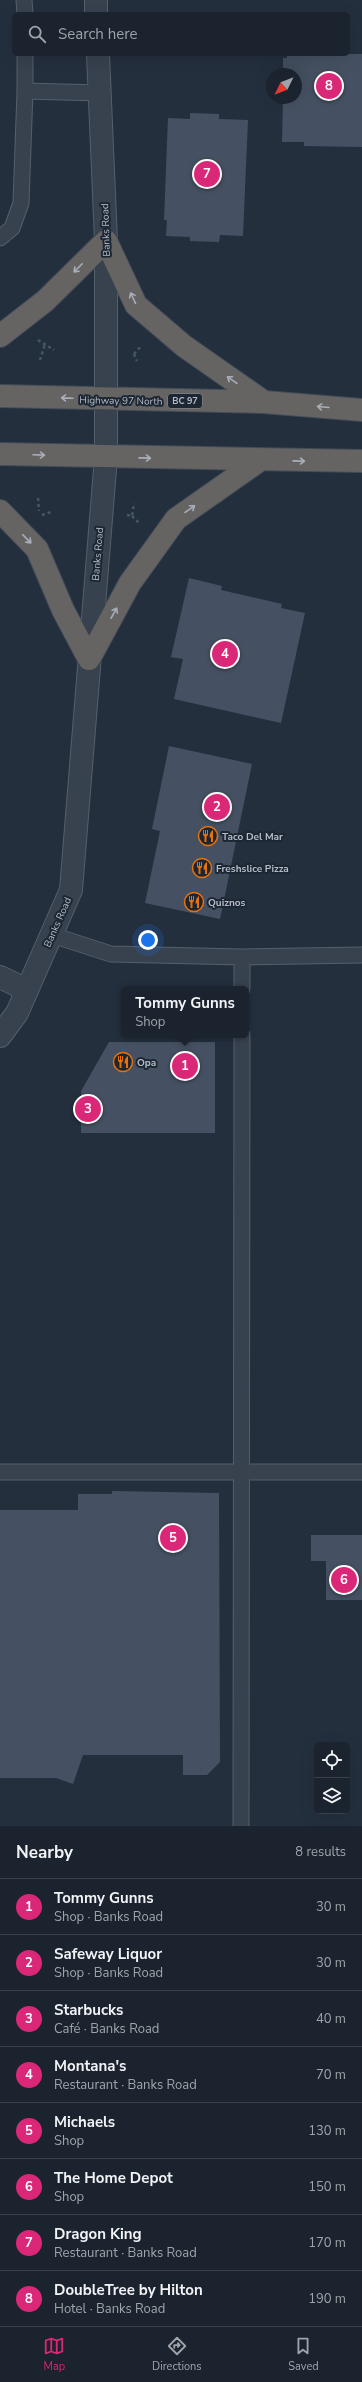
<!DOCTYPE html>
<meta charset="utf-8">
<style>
:root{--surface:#1b232e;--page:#282f3a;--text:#f1f3f6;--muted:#a0a4aa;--line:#39404a;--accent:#db2777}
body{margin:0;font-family:"Nunito Sans",sans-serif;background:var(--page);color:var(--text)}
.controls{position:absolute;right:12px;bottom:12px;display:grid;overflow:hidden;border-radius:6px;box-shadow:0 4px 16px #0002}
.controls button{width:36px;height:36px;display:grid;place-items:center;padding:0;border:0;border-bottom:1px solid var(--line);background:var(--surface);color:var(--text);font:20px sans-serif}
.compass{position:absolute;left:266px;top:68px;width:36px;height:36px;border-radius:50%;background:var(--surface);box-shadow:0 4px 16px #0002;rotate:227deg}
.you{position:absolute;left:148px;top:940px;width:14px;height:14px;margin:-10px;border:3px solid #fff;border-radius:50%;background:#1a73e8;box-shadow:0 0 0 6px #1a73e833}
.badge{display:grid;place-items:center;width:26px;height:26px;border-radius:50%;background:var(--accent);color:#fff;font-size:13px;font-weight:700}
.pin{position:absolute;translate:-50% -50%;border:2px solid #fff;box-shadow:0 1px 4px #0006}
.popup{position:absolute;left:121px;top:986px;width:128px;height:52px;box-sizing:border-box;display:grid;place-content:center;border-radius:6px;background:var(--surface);filter:drop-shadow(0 1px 3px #0005);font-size:13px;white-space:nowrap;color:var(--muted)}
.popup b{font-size:15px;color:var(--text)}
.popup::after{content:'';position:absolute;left:50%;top:100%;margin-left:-8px;border:8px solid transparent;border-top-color:var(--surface)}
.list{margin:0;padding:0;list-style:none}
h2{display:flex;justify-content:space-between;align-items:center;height:52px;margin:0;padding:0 16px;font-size:17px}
h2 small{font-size:13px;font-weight:400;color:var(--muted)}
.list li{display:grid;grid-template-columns:26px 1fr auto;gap:12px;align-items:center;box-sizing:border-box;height:56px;padding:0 16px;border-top:1px solid var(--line)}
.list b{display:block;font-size:15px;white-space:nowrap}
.list p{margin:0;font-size:13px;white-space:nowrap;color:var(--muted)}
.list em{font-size:13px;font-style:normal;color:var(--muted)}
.icon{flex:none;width:22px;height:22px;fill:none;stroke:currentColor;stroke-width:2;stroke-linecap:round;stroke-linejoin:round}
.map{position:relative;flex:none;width:362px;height:1826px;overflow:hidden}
.search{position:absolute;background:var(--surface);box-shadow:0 4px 16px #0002;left:12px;right:12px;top:12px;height:44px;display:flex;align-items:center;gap:10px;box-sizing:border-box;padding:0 14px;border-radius:6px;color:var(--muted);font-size:15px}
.sheet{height:500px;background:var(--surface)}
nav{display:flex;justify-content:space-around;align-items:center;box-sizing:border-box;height:56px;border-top:1px solid var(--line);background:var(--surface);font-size:11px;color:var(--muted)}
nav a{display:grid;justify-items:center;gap:2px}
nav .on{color:var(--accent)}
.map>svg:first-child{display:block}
.building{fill:#455162}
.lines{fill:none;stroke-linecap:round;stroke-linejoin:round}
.service-casing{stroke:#565f6c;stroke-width:17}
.minor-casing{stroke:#565f6c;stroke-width:24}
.tertiary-casing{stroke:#565f6c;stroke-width:24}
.trunk-casing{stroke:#434c59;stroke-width:24}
.path{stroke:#44595c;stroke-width:2.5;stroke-dasharray:3 3;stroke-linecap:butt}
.service{stroke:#38414e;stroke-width:15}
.minor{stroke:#38414e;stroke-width:22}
.tertiary{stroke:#38414e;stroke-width:22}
.trunk{stroke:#656462;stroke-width:22}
.oneway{stroke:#a8afba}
.labels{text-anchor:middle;stroke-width:4;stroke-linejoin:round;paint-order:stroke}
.shield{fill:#1d2633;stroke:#878f9c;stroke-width:1}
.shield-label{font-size:9px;font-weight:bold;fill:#b4bcc9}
.street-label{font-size:10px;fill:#b4bcc9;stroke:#1d2633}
.poi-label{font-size:10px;font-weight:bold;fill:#b4bcc9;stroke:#1d2633;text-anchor:start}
</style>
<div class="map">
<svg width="362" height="1826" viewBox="0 0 362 1826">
<rect width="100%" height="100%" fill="#242f3e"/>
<path class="building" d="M287 54H362V147L304 146V142H282L283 98H296V74H283V58H287Z
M190 113 219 114V119L248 120 243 236 220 235 219 242 190 241V237L166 236 167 220H164L168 118 190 119Z
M189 578 222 586 221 590 282 604 281 608 305 613 281 723 174 699 183 659 171 657Z
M169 746 252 764 220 919 145 903 160 831 152 829Z
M109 1042H215V1133H81V1091Z
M112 1491 219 1493 220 1762 207 1775H183V1755H83L73 1784 56 1778H0V1510H78V1494H112Z
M311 1535H362V1600H326V1561H311Z"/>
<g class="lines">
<defs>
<path id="service" d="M24 0 25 14
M25 54V91L100 93
M0 238 12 228 21 203 25 91
M52 935 111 954 242 957
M242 989V957L362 955
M0 1472H362
M241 1826 242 1035"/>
<path id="minor" d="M0 977 27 990"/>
<path id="tertiary" d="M96 0V14
M0 1036 17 1013 71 890 106 457V241L98 54"/>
<path id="trunk" d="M0 336 45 301 106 241 136 305 184 346 264 402
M0 396 264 402 362 410
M0 454 362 461
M0 511 37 549 63 610 89 659
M89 659 130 583 176 519 260 460"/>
</defs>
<use href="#service" class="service-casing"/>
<use href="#minor" class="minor-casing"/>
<use href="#tertiary" class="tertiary-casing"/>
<use href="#trunk" class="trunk-casing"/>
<path class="path" d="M38 340 54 350
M134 354 137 361
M134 354 142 345
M40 360 45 344
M38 498 39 511
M42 515 51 512
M127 515 132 516 134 503
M132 516 140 524"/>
<use href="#service" class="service"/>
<use href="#minor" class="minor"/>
<use href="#tertiary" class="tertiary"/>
<use href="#trunk" class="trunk"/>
</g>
<defs><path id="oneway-shaft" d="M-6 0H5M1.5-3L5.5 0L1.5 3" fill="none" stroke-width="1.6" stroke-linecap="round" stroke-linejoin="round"/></defs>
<g class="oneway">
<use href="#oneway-shaft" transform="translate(78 268) rotate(135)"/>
<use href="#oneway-shaft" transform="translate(133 298) rotate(-115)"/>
<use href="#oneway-shaft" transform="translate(232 380) rotate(-145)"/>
<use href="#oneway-shaft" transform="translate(67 398) rotate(-178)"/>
<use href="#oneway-shaft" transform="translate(323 407) rotate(-175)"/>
<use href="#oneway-shaft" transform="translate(39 455) rotate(2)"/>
<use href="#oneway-shaft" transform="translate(145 458) rotate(1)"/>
<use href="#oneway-shaft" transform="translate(299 461) rotate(1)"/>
<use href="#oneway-shaft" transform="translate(190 509) rotate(-35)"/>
<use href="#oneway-shaft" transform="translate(27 539) rotate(46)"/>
<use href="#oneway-shaft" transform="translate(114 613) rotate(-61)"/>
</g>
<defs>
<symbol id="restaurant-ring" viewBox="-11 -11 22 22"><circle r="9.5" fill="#1d2633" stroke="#e8710a" stroke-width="1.5"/><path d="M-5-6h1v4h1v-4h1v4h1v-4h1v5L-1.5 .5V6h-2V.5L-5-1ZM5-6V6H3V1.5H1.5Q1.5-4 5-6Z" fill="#e8710a"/></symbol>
</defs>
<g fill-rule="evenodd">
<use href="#restaurant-ring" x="197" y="825" width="22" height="22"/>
<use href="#restaurant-ring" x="191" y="857" width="22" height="22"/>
<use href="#restaurant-ring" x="183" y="891" width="22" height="22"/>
<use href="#restaurant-ring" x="112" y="1051" width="22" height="22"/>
</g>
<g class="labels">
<rect class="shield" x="168" y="394" width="34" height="14" rx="3"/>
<g class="shield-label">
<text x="185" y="404">BC 97</text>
</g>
<g class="street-label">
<text transform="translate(105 230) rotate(-92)" y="4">Banks Road</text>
<text transform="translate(121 400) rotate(1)" y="4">Highway 97 North</text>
<text transform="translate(97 554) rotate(-85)" y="4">Banks Road</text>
<text transform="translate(57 922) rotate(-66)" y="4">Banks Road</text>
</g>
<g class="poi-label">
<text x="222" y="840">Taco Del Mar</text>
<text x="216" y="872">Freshslice Pizza</text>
<text x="208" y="906">Quiznos</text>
<text x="137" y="1066">Opa</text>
</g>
</g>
</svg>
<div class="controls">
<button><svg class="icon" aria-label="locate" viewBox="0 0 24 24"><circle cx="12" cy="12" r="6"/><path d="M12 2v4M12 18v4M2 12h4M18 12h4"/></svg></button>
<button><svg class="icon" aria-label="layers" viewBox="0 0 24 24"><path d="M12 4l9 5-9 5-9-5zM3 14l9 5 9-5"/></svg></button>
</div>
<svg class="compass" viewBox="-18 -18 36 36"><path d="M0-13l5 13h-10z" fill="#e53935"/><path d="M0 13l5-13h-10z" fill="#a0a4aa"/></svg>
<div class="you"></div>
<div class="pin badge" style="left:185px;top:1066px">1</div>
<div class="popup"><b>Tommy Gunns</b>Shop</div>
<div class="pin badge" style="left:217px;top:807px">2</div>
<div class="pin badge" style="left:88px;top:1109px">3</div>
<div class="pin badge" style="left:225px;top:654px">4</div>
<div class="pin badge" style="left:173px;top:1538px">5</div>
<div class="pin badge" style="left:344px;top:1580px">6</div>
<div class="pin badge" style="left:207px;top:174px">7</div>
<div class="pin badge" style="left:329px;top:86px">8</div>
<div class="search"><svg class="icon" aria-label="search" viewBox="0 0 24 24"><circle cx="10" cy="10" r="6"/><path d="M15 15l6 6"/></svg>Search here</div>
</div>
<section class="sheet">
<h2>Nearby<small>8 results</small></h2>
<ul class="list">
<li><span class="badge">1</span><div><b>Tommy Gunns</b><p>Shop · Banks Road</p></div><em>30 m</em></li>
<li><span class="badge">2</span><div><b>Safeway Liquor</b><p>Shop · Banks Road</p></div><em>30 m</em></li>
<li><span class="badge">3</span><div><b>Starbucks</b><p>Café · Banks Road</p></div><em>40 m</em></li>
<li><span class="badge">4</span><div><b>Montana's</b><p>Restaurant · Banks Road</p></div><em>70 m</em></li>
<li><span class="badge">5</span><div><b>Michaels</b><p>Shop</p></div><em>130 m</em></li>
<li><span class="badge">6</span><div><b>The Home Depot</b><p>Shop</p></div><em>150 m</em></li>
<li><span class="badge">7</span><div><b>Dragon King</b><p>Restaurant · Banks Road</p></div><em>170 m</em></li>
<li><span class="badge">8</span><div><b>DoubleTree by Hilton</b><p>Hotel · Banks Road</p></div><em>190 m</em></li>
</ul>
</section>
<nav>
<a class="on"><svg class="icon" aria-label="map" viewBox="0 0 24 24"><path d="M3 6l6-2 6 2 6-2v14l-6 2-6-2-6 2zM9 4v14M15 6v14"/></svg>Map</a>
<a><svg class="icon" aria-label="directions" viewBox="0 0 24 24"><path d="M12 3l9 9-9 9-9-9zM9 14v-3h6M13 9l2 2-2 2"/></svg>Directions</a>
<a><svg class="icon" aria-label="saved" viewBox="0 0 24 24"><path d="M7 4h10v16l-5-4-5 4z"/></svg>Saved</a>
</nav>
